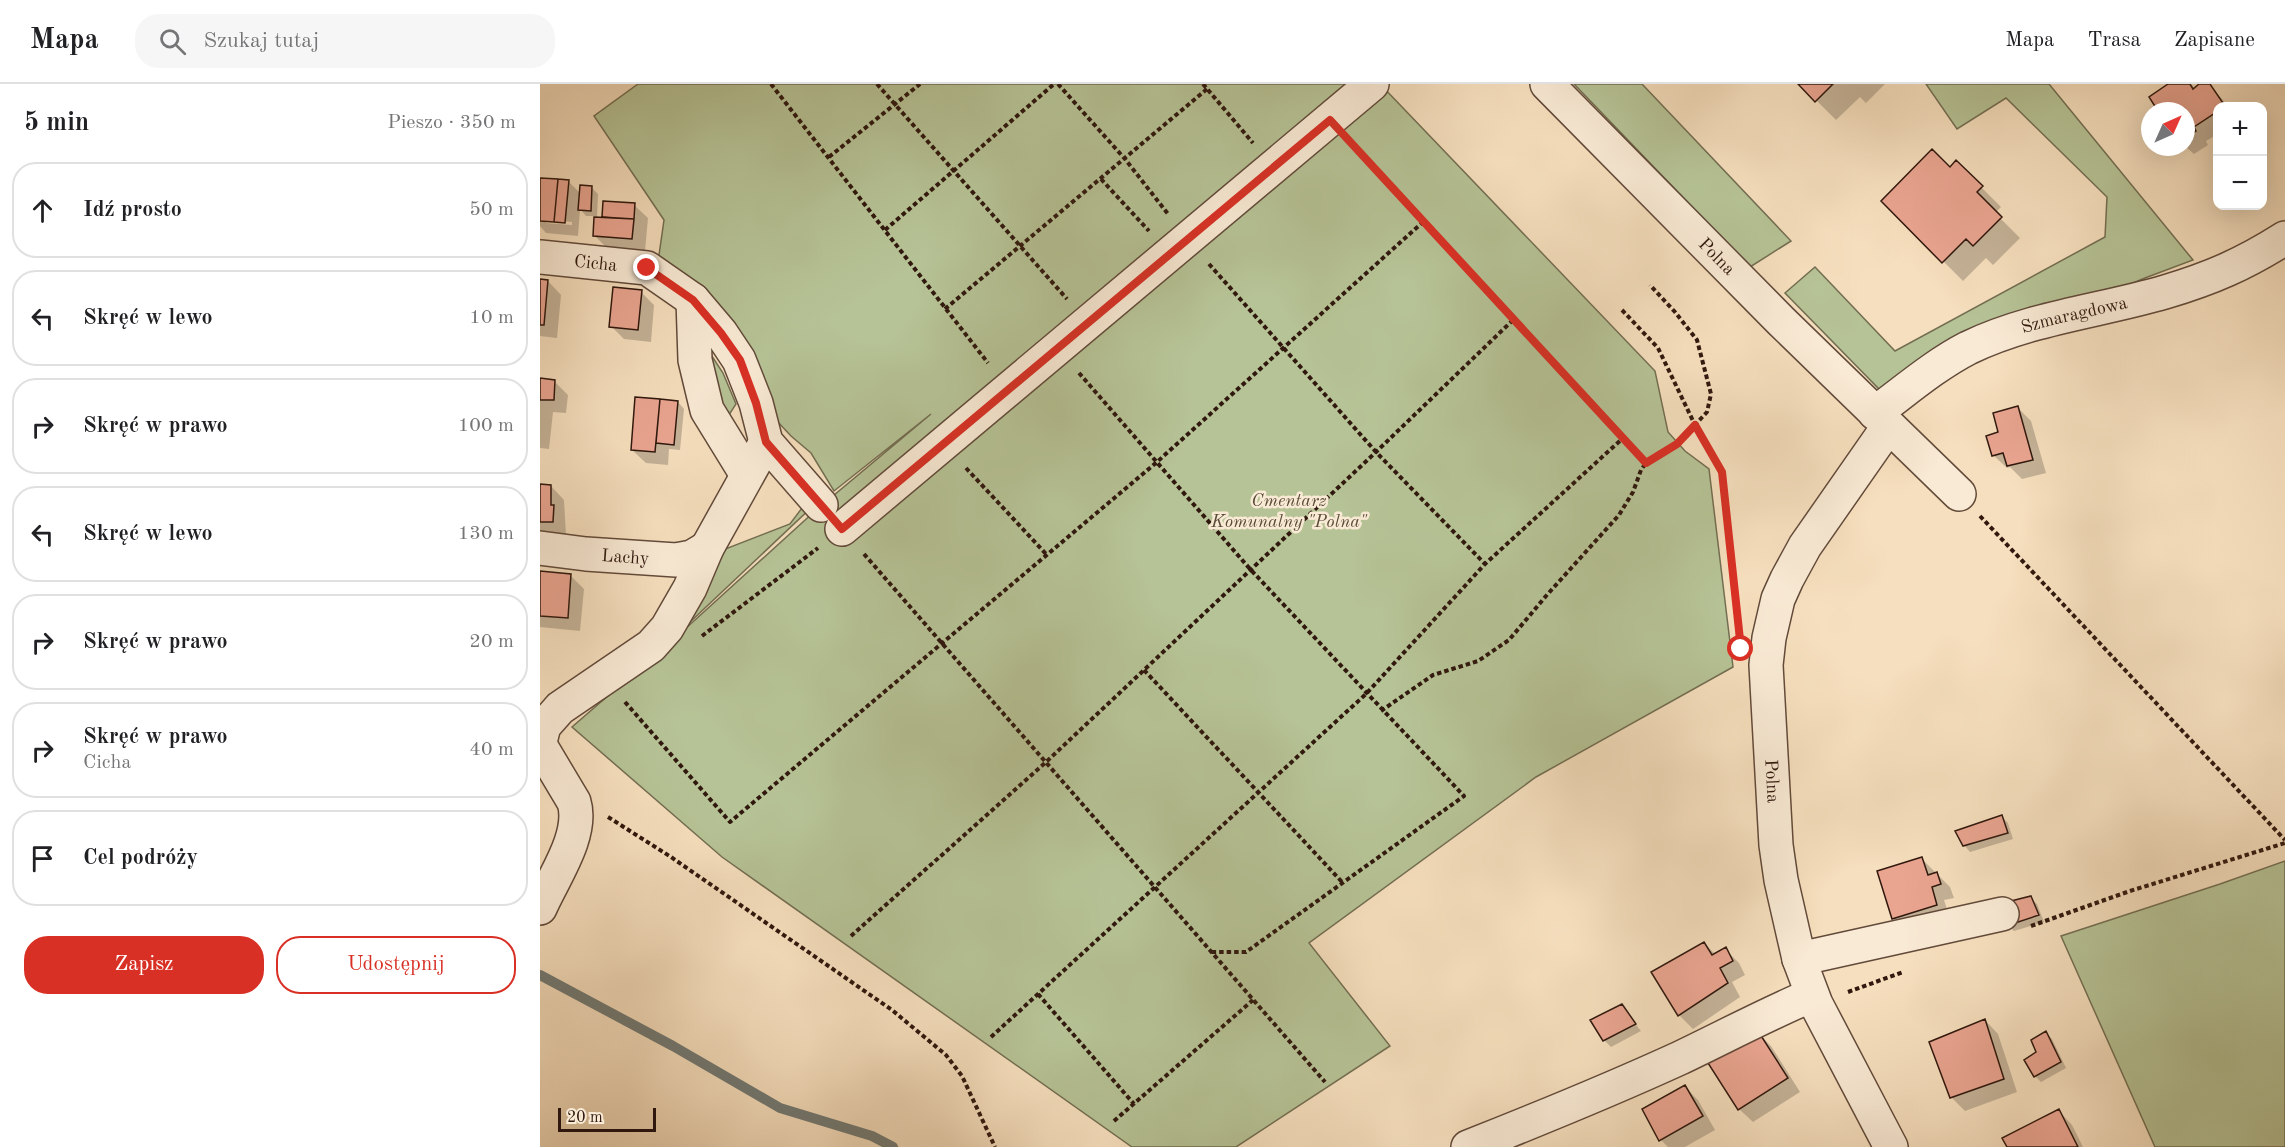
<!DOCTYPE html>
<html lang="pl">
<meta charset="utf-8">
<style>
:root{--surface:#fff;--page:#f6f6f6;--text:#202124;--muted:#757577;--line:#e0e0e0;--accent:#d93025}
body{margin:0;font-family:"Old Standard TT",serif;background:var(--page);color:var(--text)}
.controls{position:absolute;right:18px;top:18px;display:grid;overflow:hidden;border-radius:12px;box-shadow:0 6px 24px #0002}
.controls button{width:54px;height:54px;display:grid;place-items:center;padding:0;border:0;border-bottom:2px solid var(--line);background:var(--surface);color:var(--text);font:30px sans-serif}
.compass{position:absolute;left:1601px;top:18px;width:54px;height:54px;border-radius:50%;background:var(--surface);box-shadow:0 6px 24px #0002;rotate:45deg}
.scale{position:absolute;left:18px;bottom:15px;width:98px;box-sizing:border-box;padding-left:6px;border:3px solid #30180e;border-top:0;font-size:16px;line-height:21px;white-space:nowrap;color:#30180e;-webkit-text-stroke:4px #f9ead5;paint-order:stroke}
.stop{position:absolute;width:18px;height:18px;margin:-14px;border:4px solid #d93025;border-radius:50%;background:#fff}
.stop.end{background:#d93025;border-color:#fff;box-shadow:0 2px 6px #0008}
.list{margin:0;padding:0;list-style:none}
h2{display:flex;justify-content:space-between;align-items:center;height:78px;margin:0;padding:0 24px;font-size:26px}
h2 small{font-size:20px;font-weight:400;color:var(--muted)}
.list li{display:grid;grid-template-columns:39px 1fr auto;gap:18px;align-items:center;box-sizing:border-box;height:96px;margin:0 12px 12px;padding:0 12px;border:2px solid var(--line);border-radius:24px}
.list b{display:block;font-size:22px;white-space:nowrap}
.list p{margin:0;font-size:20px;white-space:nowrap;color:var(--muted)}
.list em{font-size:20px;font-style:normal;color:var(--muted)}
.actions{display:flex;gap:12px;padding:18px 24px}
.actions a{flex:1;padding:14px 0;border:2px solid var(--accent);border-radius:24px;text-align:center;font-size:21px;color:var(--accent)}
.actions .main{background:var(--accent);color:#fff}
.icon{flex:none;width:33px;height:33px;fill:none;stroke:currentColor;stroke-width:2;stroke-linecap:round;stroke-linejoin:round}
.map{position:relative;flex:none;width:1745px;height:1063px;overflow:hidden}
header{display:flex;align-items:center;gap:36px;box-sizing:border-box;height:84px;padding:0 30px;background:var(--surface);border-bottom:2px solid var(--line)}
header strong{font-size:28px}
nav{display:flex;gap:33px;margin-inline-start:auto;font-size:21px}
.search{width:420px;height:54px;background:var(--page);display:flex;align-items:center;gap:15px;box-sizing:border-box;padding:0 21px;border-radius:24px;color:var(--muted);font-size:22px}
main{display:flex}
aside{flex:1;background:var(--surface)}
.map>svg:first-child{display:block}
.green{fill:#b6c396;stroke:#736e52;stroke-width:1.5}
.shadow{fill:#0003;fill-rule:evenodd}
.lines{fill:none;stroke-linecap:round;stroke-linejoin:round}
.stream{stroke:#727a75;stroke-width:10}
.building{fill:#eaa591;stroke:#30180e;stroke-width:1.5}
.minor-casing{stroke:#624a3a;stroke-width:36}
.path{stroke:#30180e;stroke-width:4;stroke-dasharray:4.5 3;stroke-linecap:butt}
.minor{stroke:#f9ead5;stroke-width:33}
.route{stroke:#d93025;stroke-width:8}
.labels{text-anchor:middle;stroke-width:5;stroke-linejoin:round;paint-order:stroke}
.street-label{font-size:18px;fill:#30180e;stroke:#f9ead5}
.park-label{font-size:18px;font-style:italic;fill:#584b37;stroke:#f9ead5}
</style>
<header>
<strong>Mapa</strong>
<div class="search"><svg class="icon" aria-label="search" viewBox="0 0 24 24"><circle cx="10" cy="10" r="6"/><path d="M15 15l6 6"/></svg>Szukaj tutaj</div>
<nav><a>Mapa</a><a>Trasa</a><a>Zapisane</a></nav>
</header>
<main>
<aside>
<h2>5 min<small>Pieszo · 350 m</small></h2>
<ul class="list">
<li><svg class="icon" aria-label="ahead" viewBox="0 0 24 24"><path d="M12 20V5M6 11l6-6 6 6"/></svg><div><b>Idź prosto</b></div><em>50 m</em></li>
<li><svg class="icon" aria-label="left" viewBox="0 0 24 24"><path d="M17 20v-9H6M10 6l-5 5 5 5"/></svg><div><b>Skręć w lewo</b></div><em>10 m</em></li>
<li><svg class="icon" aria-label="right" viewBox="0 0 24 24"><path d="M7 20v-9h11M14 6l5 5-5 5"/></svg><div><b>Skręć w prawo</b></div><em>100 m</em></li>
<li><svg class="icon" aria-label="left" viewBox="0 0 24 24"><path d="M17 20v-9H6M10 6l-5 5 5 5"/></svg><div><b>Skręć w lewo</b></div><em>130 m</em></li>
<li><svg class="icon" aria-label="right" viewBox="0 0 24 24"><path d="M7 20v-9h11M14 6l5 5-5 5"/></svg><div><b>Skręć w prawo</b></div><em>20 m</em></li>
<li><svg class="icon" aria-label="right" viewBox="0 0 24 24"><path d="M7 20v-9h11M14 6l5 5-5 5"/></svg><div><b>Skręć w prawo</b><p>Cicha</p></div><em>40 m</em></li>
<li><svg class="icon" aria-label="arrive" viewBox="0 0 24 24"><path d="M6 21V4h12l-3 4 3 4H6"/></svg><div><b>Cel podróży</b></div></li>
</ul>
<div class="actions"><a class="main">Zapisz</a><a>Udostępnij</a></div>
</aside>
<div class="map">
<svg width="1745" height="1063" viewBox="0 0 1745 1063">
<rect width="100%" height="100%" fill="#f6dfbe"/>
<filter id="stains"><feTurbulence type="fractalNoise" baseFrequency=".00333" numOctaves="4"/><feColorMatrix values="0 0 0 0 .2 0 0 0 0 .09 0 0 0 0 .02 0 0 0 .5 -.17"/></filter>
<radialGradient id="worn" r=".72"><stop offset=".6" stop-color="#630" stop-opacity="0"/><stop offset="1" stop-color="#630" stop-opacity=".3"/></radialGradient>
<path class="green" d="M98 0H840L1115 287 1128 348 1145 367 1169 385 1193 583 996 693 769 859 850 962 696 1063H592L182 773 32 643 144 546 275 427 391 330 294 407 271 369 251 352 221 320 117 185 124 136 54 32Z
M1034 0H1102L1251 157 1210 183Z
M1386 0H1509L1653 176 1605 194 1340 306 1245 209 1275 183 1355 267 1565 153 1567 113 1466 14 1417 45Z
M166 263 183 289 196 320 187 334 176 320Z
M265 420 274 421 148 540 180 467 250 440Z
M1745 777V1063H1615L1521 852 1680 800Z"/>
<path class="shadow" d="M1260 0H1345L1326 19 1320 13 1296 36Z
M1631 0H1651L1655 5 1662 0H1669L1688 22H1678V50L1666 57 1668 61 1654 70 1646 63V27H1620Z
M1416 78 1461 123 1455 129 1480 154 1453 181 1446 174 1423 197 1343 117 1410 85Z
M0 95 28 97 41 110 51 103 58 110 57 134 63 135 64 119 94 121 108 134 105 167 68 165 54 151 56 132H46L40 125 38 152 6 149 0 142ZM6 136 32 138V141L6 139Z
M0 197H8L21 211 17 254 0 252Z
M101 208 114 221 111 258 84 255 71 242Z
M0 296 14 297 28 311 26 329 13 328 9 365 0 364Z
M97 315 138 318 144 325 140 366 129 365 128 381 106 379 92 366Z
M1478 324 1491 337 1506 389 1482 395 1470 383 1467 384 1453 371Z
M0 400 11 402 24 416 26 451 0 450Z
M0 489 30 491 44 505 40 547 0 543Z
M1462 733 1468 739 1473 755 1430 768 1424 761Z
M1382 775 1410 803 1414 814 1404 816 1410 834 1367 848 1353 834Z
M1490 814 1497 820 1504 838 1474 847 1467 841Z
M1164 859 1176 871 1185 865 1199 879 1205 891 1192 898 1200 913 1153 945 1140 932 1113 888Z
M1081 922 1101 947 1071 963 1064 956Z
M1445 936 1458 950 1477 1008 1425 1027 1412 1014 1391 959Z
M1506 948 1512 955 1526 984 1501 998 1495 992 1498 968Z
M1218 949 1231 962 1260 1008 1213 1038 1199 1025Z
M1145 1003 1158 1016 1175 1046 1145 1063H1128L1121 1056Z
M1519 1027 1532 1041 1543 1063H1468Z"/>
<g class="lines">
<path class="stream" d="M0 891 133 962 240 1024 332 1052 353 1063"/>
</g>
<path class="building" d="M1258 0H1293L1275 18Z
M1628 0H1650L1653 5 1659 0H1670L1685 22H1678V27L1654 43 1656 47 1646 54V27H1618L1609 13Z
M1392 65 1410 83 1416 76 1443 102 1437 108 1462 133 1433 162 1426 155 1402 179 1341 117Z
M0 94 18 95 14 138 0 137Z
M18 95 29 96 25 139 14 138Z
M40 101 52 102 51 127 38 126Z
M63 117 95 119 94 135 62 133Z
M54 133 94 135 92 155 53 152Z
M0 195 8 196 4 241H0Z
M73 203 102 206 98 246 69 243Z
M0 294 15 296 14 316H0Z
M95 313 120 315 115 368 91 366Z
M120 315 138 317 134 361 116 359Z
M1478 322 1493 376 1467 382 1463 369 1452 372 1446 352 1458 348 1453 329Z
M0 400 11 401V421H14L13 438H0Z
M0 487 31 490 28 534 0 532Z
M1462 731 1468 749 1423 762 1415 747Z
M1382 773 1388 791 1397 788 1401 800 1392 803 1397 821 1352 835 1337 787Z
M1491 812 1499 831 1466 842 1459 820Z
M1164 858 1172 871 1186 863 1193 877 1180 884 1188 899 1138 932 1111 888Z
M1082 920 1096 940 1063 957 1050 936Z
M1445 935 1464 995 1410 1014 1389 958Z
M1218 947 1248 994 1198 1026 1168 979Z
M1506 947 1521 978 1494 993 1484 976 1496 968 1491 956Z
M1145 1001 1163 1032 1119 1057 1102 1025Z
M1519 1025 1538 1063H1467L1462 1054Z"/>
<g class="lines">
<defs>
<g id="minor">
<path id="s1" d="M1007 0 1241 237 1419 410"/>
<path id="s2" d="M0 173 107 184 153 216 181 249 199 276 216 319 226 358 281 421"/>
<path d="M153 216 155 276 167 326 207 391"/>
<path id="s3" d="M1335 329C1365 307 1395 281 1428 264 1490 234 1560 227 1625 208 1672 194 1704 180 1745 154"/>
<path id="s4" d="M1348 343 1265 462 1247 495 1238 515 1229 554 1226 581 1236 761 1241 796 1259 875 1276 920 1351 1063"/>
<path d="M302 445 832 0"/>
<path id="s5" d="M0 464 46 470 136 476 152 473 167 464"/>
<path d="M0 658 4 642 20 624 111 562 127 544 150 504 167 464 226 358"/>
<path d="M0 661 34 718C44 751 13 794 0 824"/>
<path d="M1259 875 1462 830"/>
<path d="M928 1063C999 1035 1070 1006 1140 974 1184 953 1227 930 1272 911"/>
</g>
</defs>
<use href="#minor" class="minor-casing"/>
<path class="path" d="M231 0 448 279
M337 0 527 215
M518 0 585 75 628 130
M663 0 713 59
M812 60 1106 379
M289 73 380 0
M561 95 609 147
M345 146 514 0
M669 180 836 368 945 480
M405 225 667 5
M1082 226 1118 264 1155 341 1182 388 1198 533
M539 289 710 485 924 712 706 868H671
M426 384 506 470
M1440 432 1745 756
M324 470 785 998
M162 552 278 464
M604 586 803 799
M85 618 190 738 617 378 884 137
M841 627 893 591 938 577 969 556 1006 512 1079 431 1093 408 1101 386 1106 379 1137 360 1167 328 1171 310 1157 256 1135 228 1110 201
M68 733 131 773 352 926 406 971 422 992 455 1063
M1491 842 1590 807 1745 759
M311 852 505 679 836 368 975 234
M1308 908 1363 888
M498 910 594 1020
M451 953 826 610 945 480 1083 354
M574 1037 713 916"/>
<use href="#minor" class="minor"/>
</g>
<g class="lines">
<path class="route" d="M107 184 153 216 181 249 200 276 216 319 226 358 302 445 790 36 1106 379 1137 360 1155 341 1182 388 1201 565"/>
</g>
<g class="labels">
<g class="street-label">
<text dy="6" stroke="none"><textPath href="#s1" startOffset="242">Polna</textPath></text>
<text dy="6" stroke="none"><textPath href="#s2" startOffset="56">Cicha</textPath></text>
<text dy="6" stroke="none"><textPath href="#s3" startOffset="225">Szmaragdowa</textPath></text>
<text dy="6" stroke="none"><textPath href="#s5" startOffset="86">Lachy</textPath></text>
<text dy="6" stroke="none"><textPath href="#s4" startOffset="388">Polna</textPath></text>
</g>
<g class="park-label">
<text x="749" y="422">Cmentarz<tspan x="749" dy="21">Komunalny "Polna"</tspan></text>
</g>
</g>
<rect width="100%" height="100%" filter="url(#stains)"/>
<rect width="100%" height="100%" fill="url(#worn)"/>
</svg>
<div class="controls">
<button>+</button>
<button>−</button>
</div>
<svg class="compass" viewBox="-18 -18 36 36"><path d="M0-13l5 13h-10z" fill="#e53935"/><path d="M0 13l5-13h-10z" fill="#757577"/></svg>
<div class="scale">20 m</div>
<div class="stop" style="left:1201px;top:565px"></div>
<div class="stop end" style="left:107px;top:184px"></div>
</div>
</main>
